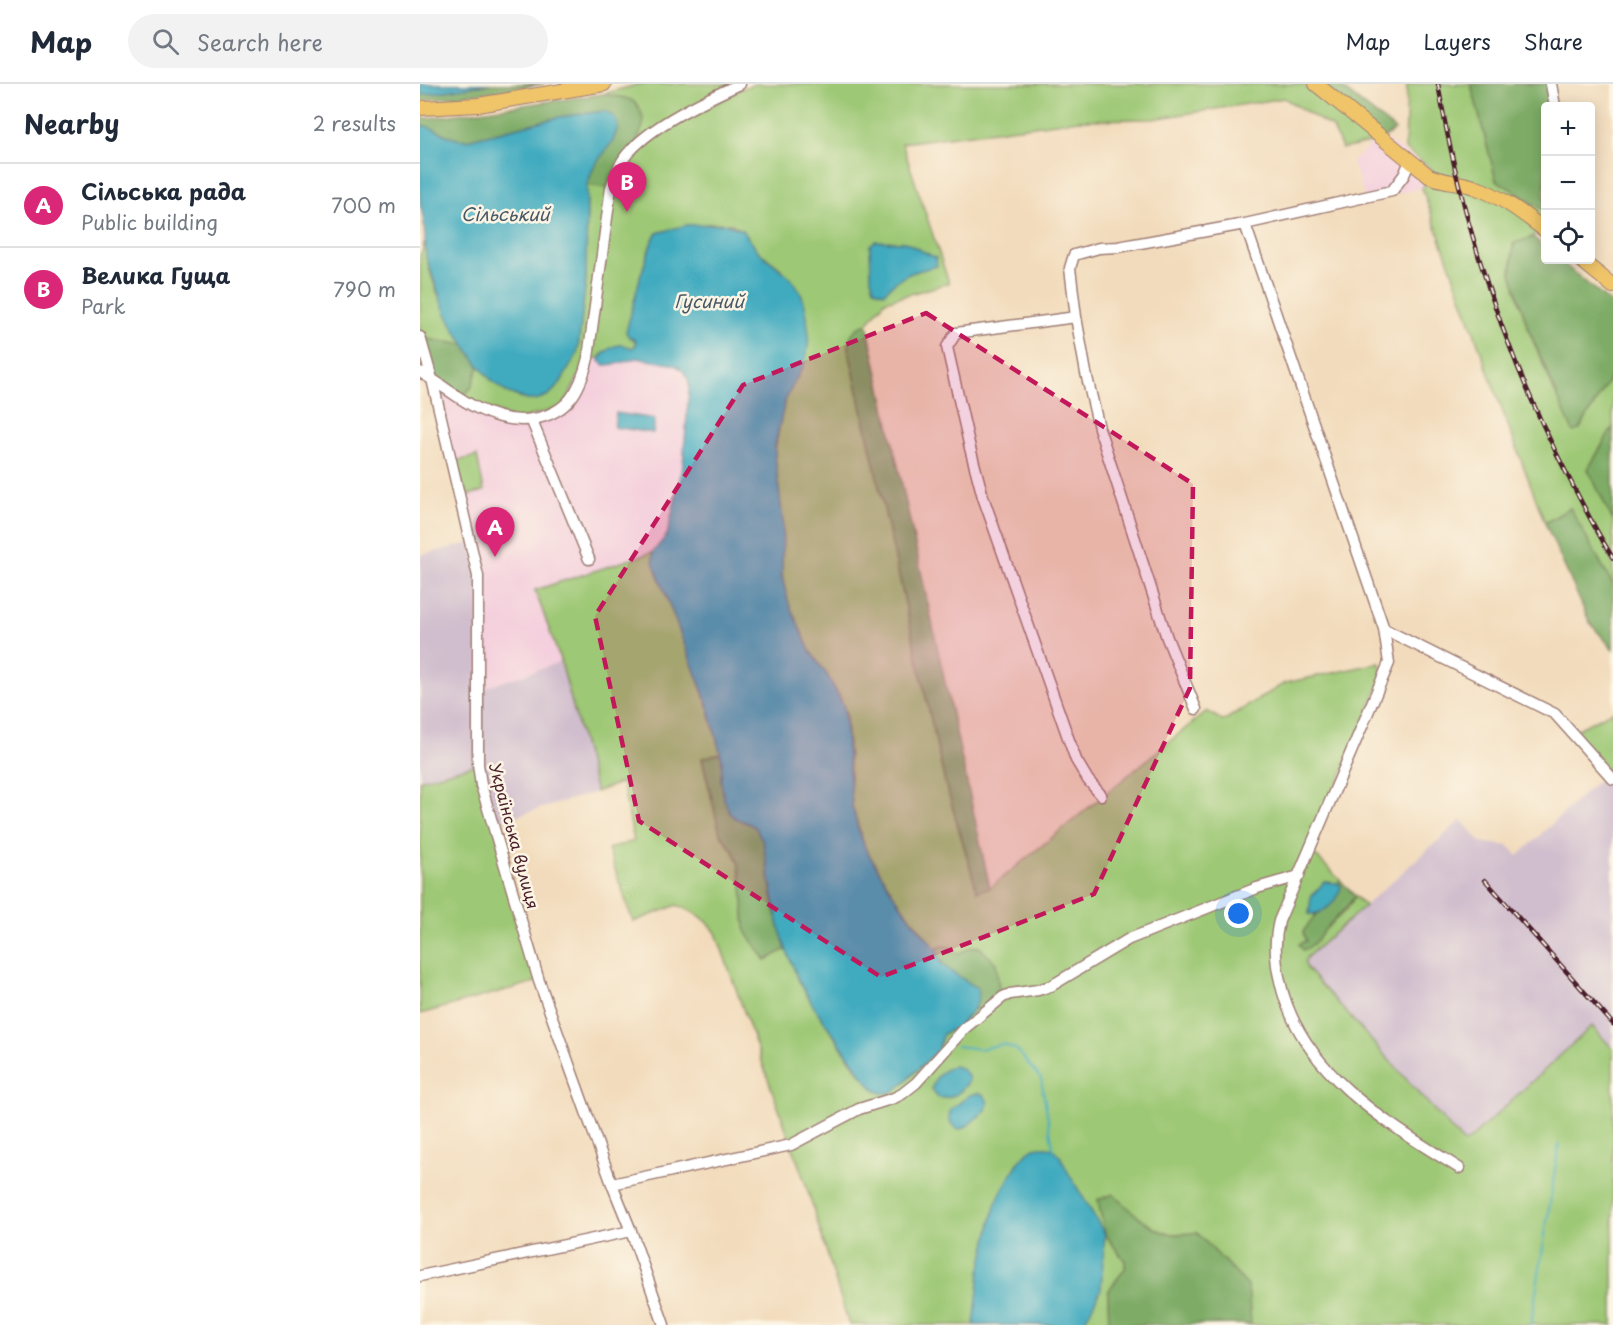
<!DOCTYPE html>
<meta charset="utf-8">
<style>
:root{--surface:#fff;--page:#f2f2f3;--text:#1f2937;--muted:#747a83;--line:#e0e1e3;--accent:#db2777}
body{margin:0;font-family:"Playpen Sans",sans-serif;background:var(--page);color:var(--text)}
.controls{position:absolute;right:18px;top:18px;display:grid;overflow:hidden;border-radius:6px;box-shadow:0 3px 15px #0003}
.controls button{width:54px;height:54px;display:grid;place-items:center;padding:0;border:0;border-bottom:2px solid var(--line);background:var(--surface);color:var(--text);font:30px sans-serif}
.you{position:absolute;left:819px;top:830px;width:21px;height:21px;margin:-15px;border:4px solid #fff;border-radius:50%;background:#1a73e8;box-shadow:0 0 0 9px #1a73e833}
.badge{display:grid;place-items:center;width:39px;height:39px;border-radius:50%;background:var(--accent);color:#fff;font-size:20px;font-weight:700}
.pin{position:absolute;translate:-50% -50px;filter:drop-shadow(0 2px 3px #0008)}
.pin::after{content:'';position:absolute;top:32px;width:21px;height:18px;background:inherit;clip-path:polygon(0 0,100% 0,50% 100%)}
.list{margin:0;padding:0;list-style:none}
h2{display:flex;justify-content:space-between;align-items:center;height:78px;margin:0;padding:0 24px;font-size:26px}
h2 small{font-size:20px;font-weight:400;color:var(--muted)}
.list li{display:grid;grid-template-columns:39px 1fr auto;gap:18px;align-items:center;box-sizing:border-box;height:84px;padding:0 24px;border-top:2px solid var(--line)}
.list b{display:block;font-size:22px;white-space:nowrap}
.list p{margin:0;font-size:20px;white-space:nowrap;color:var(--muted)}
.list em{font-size:20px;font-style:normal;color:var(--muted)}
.icon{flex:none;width:33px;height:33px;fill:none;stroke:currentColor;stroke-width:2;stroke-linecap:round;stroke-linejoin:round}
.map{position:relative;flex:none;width:1193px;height:1241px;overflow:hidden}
header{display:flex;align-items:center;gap:36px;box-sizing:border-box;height:84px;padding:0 30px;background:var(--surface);border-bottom:2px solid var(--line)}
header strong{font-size:28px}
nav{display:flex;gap:33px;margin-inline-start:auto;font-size:21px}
.search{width:420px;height:54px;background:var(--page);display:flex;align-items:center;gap:15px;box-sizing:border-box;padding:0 21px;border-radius:33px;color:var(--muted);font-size:22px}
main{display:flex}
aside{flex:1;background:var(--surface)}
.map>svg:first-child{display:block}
.built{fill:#f4cfdd}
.industrial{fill:#d0bdcd}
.green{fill:#9dc875;stroke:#747450;stroke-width:1.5}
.forest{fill:#7eac66;stroke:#646648;stroke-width:1.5}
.water{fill:#3faabf;stroke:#446475;stroke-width:1.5}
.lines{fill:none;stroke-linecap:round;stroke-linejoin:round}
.stream{stroke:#3faabf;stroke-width:2}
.minor-casing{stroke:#9e7d74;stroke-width:13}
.major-casing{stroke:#9e7d74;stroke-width:16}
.minor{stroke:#fff;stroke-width:10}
.major{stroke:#f0c469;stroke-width:14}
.rail-casing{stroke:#4a1f2b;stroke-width:4.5}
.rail{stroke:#fcf5e5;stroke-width:2;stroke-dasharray:7;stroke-linecap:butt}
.marked{fill:#c2185b;fill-opacity:0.2;stroke:#c2185b;stroke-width:4.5;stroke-dasharray:12 8;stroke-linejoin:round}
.labels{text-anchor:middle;stroke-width:5;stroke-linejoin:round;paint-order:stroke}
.street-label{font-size:16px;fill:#4a1f2b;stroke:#fcf5e5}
.water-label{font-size:18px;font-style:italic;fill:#465766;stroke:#fcf5e5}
</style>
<header>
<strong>Map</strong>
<div class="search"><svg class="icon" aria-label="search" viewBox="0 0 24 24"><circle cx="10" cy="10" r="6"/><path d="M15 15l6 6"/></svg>Search here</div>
<nav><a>Map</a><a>Layers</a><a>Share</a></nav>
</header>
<main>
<aside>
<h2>Nearby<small>2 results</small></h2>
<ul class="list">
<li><span class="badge">A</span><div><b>Сільська рада</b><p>Public building</p></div><em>700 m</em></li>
<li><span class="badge">B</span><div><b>Велика Гуща</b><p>Park</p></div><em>790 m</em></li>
</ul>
</aside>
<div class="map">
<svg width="1193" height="1241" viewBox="0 0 1193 1241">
<rect width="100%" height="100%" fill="#fcf5e5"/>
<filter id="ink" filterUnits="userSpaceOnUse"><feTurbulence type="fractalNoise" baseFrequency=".0167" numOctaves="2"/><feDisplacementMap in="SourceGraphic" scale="12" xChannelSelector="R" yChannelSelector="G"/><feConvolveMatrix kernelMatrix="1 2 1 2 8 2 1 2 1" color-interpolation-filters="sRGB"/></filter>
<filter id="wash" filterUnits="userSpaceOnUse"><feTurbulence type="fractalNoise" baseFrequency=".008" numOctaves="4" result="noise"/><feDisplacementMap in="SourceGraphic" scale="24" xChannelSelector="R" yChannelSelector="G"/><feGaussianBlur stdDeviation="1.35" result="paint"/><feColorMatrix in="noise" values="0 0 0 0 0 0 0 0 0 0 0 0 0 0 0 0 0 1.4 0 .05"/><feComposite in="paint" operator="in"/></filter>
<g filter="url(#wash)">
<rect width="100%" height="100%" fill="#f2dbbc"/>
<path class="built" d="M963 54 1014 88 1002 104 946 116 932 78 954 58Z
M168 274H180L179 276 197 280 217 274H225L257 282 267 292 269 305 264 375 247 451 233 468 115 506 141 578 58 606V492L12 295Z"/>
<path class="industrial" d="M51 459 58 492V606L141 578 176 708 72 739 57 681 0 696V471Z
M1187 688 1193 695V965L1172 943 1047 1059 1043 1058 887 885 885 879 886 874 1041 736 1061 758 1089 762 1098 772Z"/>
<path class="green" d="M220 0H313L247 38 255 42 321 5 334 0H882L954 58 922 65 913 44 864 14 733 35 659 36 482 59 529 199 465 217 447 240 437 244 433 249 430 255 429 267 524 694 557 806 570 804 787 627 803 637 865 599 960 579 963 592 890 766 921 797 917 799 904 798 889 830H896L883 848 886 857 880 860 883 866 926 826 935 812 945 822 886 874 885 879 887 885 1043 1058H1047L1172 942 1193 965V1241H825L830 1240 828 1202 777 1149 752 1150 737 1146 724 1137 678 1115 685 1150 705 1177V1185L688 1207 689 1241H429L386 1101 296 849C285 832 275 829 257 821L213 838 188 765 214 757 202 698 176 708 141 578 115 506 233 468V473L288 622 301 669 282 675 300 749 313 767 318 778 322 801 325 844 346 876 366 865 386 910 434 982 454 1005 476 1006 517 967 523 950 535 945 554 925 556 926 562 865 555 862 539 870 534 868 530 863 522 862 516 865 480 821 445 764 432 721 426 629 419 611 390 567 369 520 363 501 355 367 364 317 384 281 387 234 381 209 376 201 361 185 339 168 322 146 312 140 297 139 277 141 240 148 232 157 220 194 215 263 212 264 201 261 181 271 180 274H168L143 323 97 336 41 314 51 304 59 282C75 300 85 309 107 316L156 272 158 265 166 195 167 101 191 104 222 30C213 13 201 14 183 10Z
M987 0H1051L1076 95 1125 127V133L1113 153 1093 160 1091 189 1108 245 1135 309 1159 346 1193 289V343L1168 385 1193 437V501L1150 424 1125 439 1078 315 1002 104 1014 87 985 65Z
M4 158C9 195 24 230 45 261L0 254V171L3 165Z
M57 372 64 407 45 412 37 377Z
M1193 627V695L1152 648Z
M58 680 119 897 0 930V696Z"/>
<path class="forest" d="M70 0H125L0 17V11Z
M896 0H917L975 46 963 54Z
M1051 0H1128L1132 22H1126L1125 127 1076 96Z
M183 10C191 12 203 12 211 16 219 20 224 32 223 40 222 53 198 90 191 104L167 101 171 89 178 75 185 27 139 33 47 56C28 57 19 43 0 41V34H9Z
M1113 153 1125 164 1126 176H1139L1193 221V289L1159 346 1153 348 1108 244 1091 189 1094 159Z
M447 240 570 804 557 807 524 694 429 267C428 252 432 245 447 240Z
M0 254 45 261 59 282 51 304 41 314 12 295Z
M1193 343V437L1168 385Z
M1150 424 1193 501V565L1170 539 1125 439Z
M301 669 302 683 301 697 321 737 330 740 336 744 343 758 355 828 366 865 346 876 328 851 325 844 322 801 318 778 313 767 300 749 282 674Z
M921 797 935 812C927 824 918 832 908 842 900 851 895 862 883 866L879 860 886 857 883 848 896 830 907 824 921 802 917 799Z
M522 862 530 863 534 868 539 870 551 863H559L576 879 579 905 568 920 559 926 554 925C557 918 561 911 557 904 539 892 522 888 516 865Z
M693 1110C710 1124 729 1148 753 1150 760 1151 769 1149 777 1149L828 1202 831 1240 689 1241 688 1207 705 1185V1177L685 1150 678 1116Z"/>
<path class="water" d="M0 0H70L0 11Z
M185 27 192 31 196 36 198 43 193 57 174 82 167 101 166 195 158 265 156 272 139 301 129 311 116 316H107L86 308 72 297 59 282 34 245 25 228 6 173 4 139 0 118V41C19 43 27 57 47 56L139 33Z
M306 140 322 146 339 168 370 193 381 209 386 225 389 252 387 270 384 280 365 317 355 361V372L363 437 362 493 369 520 390 567 408 592 424 623 432 721 438 744 445 764 472 808 490 834 516 865 521 879 530 887 557 904C564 917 546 935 536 944 532 947 527 947 523 950L518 965 514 970 476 1006 469 1009H461L454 1005 445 995 394 923 378 895 366 865 359 843 343 758 336 744 330 740 315 734 310 729 304 715 301 697 302 676 288 622 233 478V468L247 451 263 382 269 305V298L264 288 257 282 251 280 217 274 197 280 184 281 179 276C182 269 193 261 201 261 203 261 211 263 212 264L216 261V257L208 252 206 248 220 194 232 157 237 149 267 141Z
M455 157 485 158 516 174 517 182C493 188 481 190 464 209L454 205 451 194 450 161Z
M196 329 235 335 233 349 194 343Z
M904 798 917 799 921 802C919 816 904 831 889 830L891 813Z
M533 982C541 983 548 988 549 997 541 1008 532 1017 518 1013L512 1005C513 995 523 985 533 982Z
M559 1009 564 1011 568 1018 566 1026 547 1042 540 1045 535 1044 529 1036 530 1026 550 1011Z
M620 1063H628L634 1066 640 1072 649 1090 685 1150 681 1205 663 1241H554L560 1188 575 1121 582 1106 598 1079 608 1068 614 1064Z"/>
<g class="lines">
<path class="stream" d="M537 962 560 965 583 960 597 966 621 995 634 1069
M1111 1241 1139 1060"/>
</g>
</g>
<g filter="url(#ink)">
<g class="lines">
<defs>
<path id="minor" d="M1131 0 1135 22
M825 140 964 545 969 579 859 837C854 857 855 877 860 897 879 987 966 1039 1039 1084
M656 233 666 289 679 344 747 554 776 625
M0 253 12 295 58 492V680L61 701 119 897 192 1100 211 1147 244 1241
M0 288C20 299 38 315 59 325 77 334 94 338 113 335 148 329 160 307 168 274L191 104C195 91 200 77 210 67 236 39 285 16 320 0
M111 335 169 475
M964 545 1135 630 1193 695
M681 711 668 696 656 676 563 413 550 364 527 263 536 249 656 233 650 184 654 171 679 164 698 163 825 140 972 107 984 91 990 77
M192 1100 371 1061 439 1025 474 1014 482 1010 496 999 545 944 583 913 590 910 618 906 631 902 709 855 837 804 879 792
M0 1192 211 1147"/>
<path id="major" d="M896 0 1009 92C1026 99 1038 97 1054 103 1081 112 1104 130 1126 147
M0 24 58 21 184 0
M1161 176 1193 202"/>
</defs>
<use href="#minor" class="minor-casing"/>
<use href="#major" class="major-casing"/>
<use href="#minor" class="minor"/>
<use href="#major" class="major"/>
<defs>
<path id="rail" d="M1018 0C1041 137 1085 271 1149 394 1163 421 1177 449 1193 474
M1065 796 1193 940"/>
</defs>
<use href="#rail" class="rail-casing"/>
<use href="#rail" class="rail"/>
</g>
</g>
<path class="marked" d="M506 229 773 400 770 604 674 810 461 893 219 737 175 532 323 301Z"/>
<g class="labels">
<g class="street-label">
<text transform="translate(94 752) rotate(75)" y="6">Українська вулиця</text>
</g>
<g class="water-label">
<text x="85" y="137">Сільський</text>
<text x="289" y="224">Гусиний</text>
</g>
</g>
</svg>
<div class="controls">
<button>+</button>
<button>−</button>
<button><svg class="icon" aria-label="locate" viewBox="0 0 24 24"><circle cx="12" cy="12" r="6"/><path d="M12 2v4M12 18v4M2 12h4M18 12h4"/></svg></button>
</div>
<div class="you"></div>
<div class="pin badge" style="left:75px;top:473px">A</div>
<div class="pin badge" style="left:207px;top:128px">B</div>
</div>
</main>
